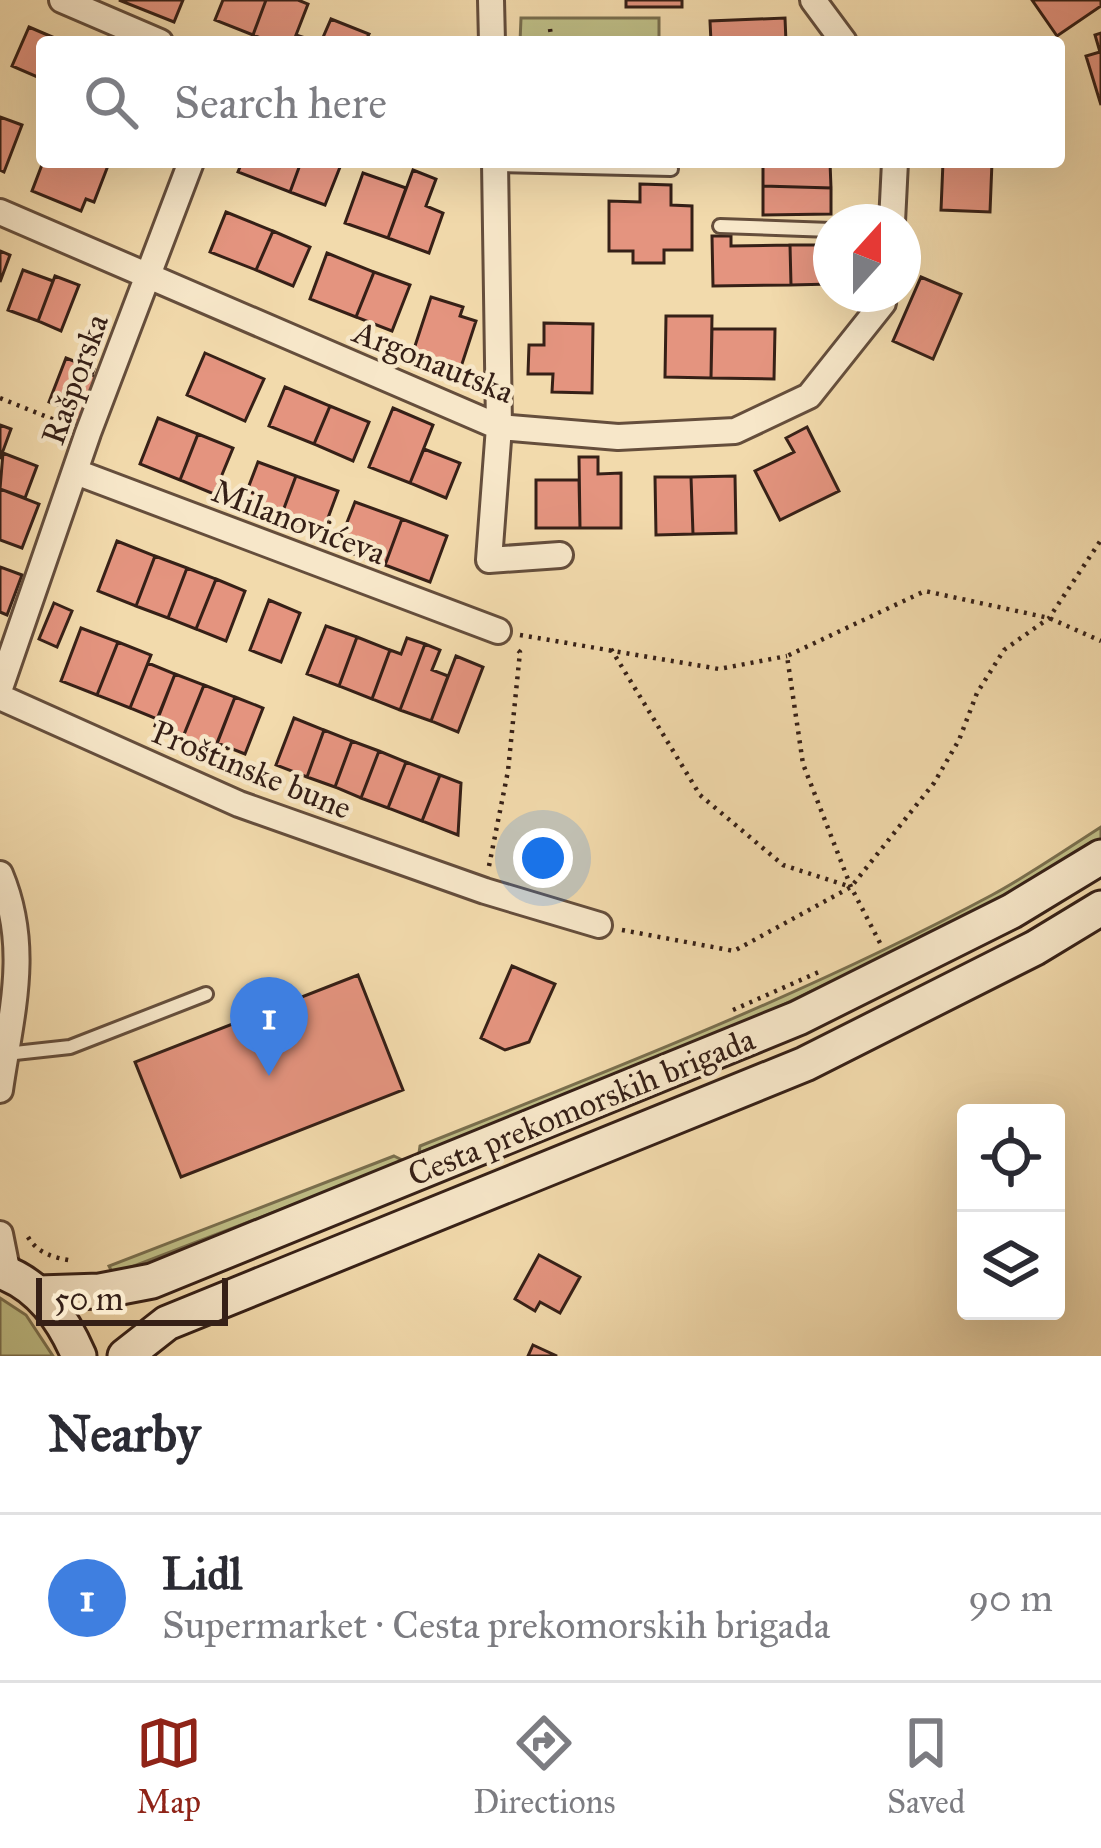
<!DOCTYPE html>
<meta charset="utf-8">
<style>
:root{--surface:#fff;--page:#f7f7f7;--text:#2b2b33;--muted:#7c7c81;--line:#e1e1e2;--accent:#8f2418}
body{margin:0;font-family:"IM FELL Great Primer",serif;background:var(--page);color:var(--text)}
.controls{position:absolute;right:36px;bottom:36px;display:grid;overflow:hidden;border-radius:12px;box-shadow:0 12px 48px #0002}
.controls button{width:108px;height:108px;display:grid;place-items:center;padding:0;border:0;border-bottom:3px solid var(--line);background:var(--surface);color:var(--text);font:60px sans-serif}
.compass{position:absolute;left:813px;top:204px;width:108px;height:108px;border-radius:50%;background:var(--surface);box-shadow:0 12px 48px #0002;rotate:21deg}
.scale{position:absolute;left:36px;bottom:30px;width:192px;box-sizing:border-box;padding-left:12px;border:6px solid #362017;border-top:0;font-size:33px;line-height:42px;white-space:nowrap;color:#362017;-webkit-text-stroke:9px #f7e7c9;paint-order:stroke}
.you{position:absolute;left:543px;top:858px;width:42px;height:42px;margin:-30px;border:9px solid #fff;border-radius:50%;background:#1a73e8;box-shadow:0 0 0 18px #1a73e833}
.badge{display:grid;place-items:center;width:78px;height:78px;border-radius:50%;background:var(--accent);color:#fff;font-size:39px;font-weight:700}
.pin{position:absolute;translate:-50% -99px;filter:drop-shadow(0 3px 6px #0008)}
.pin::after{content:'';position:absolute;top:63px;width:42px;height:36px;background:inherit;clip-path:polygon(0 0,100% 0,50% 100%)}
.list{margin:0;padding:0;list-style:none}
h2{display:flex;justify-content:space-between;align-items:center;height:156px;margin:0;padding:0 48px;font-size:51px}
h2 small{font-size:39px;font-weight:400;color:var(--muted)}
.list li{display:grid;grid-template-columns:78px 1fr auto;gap:36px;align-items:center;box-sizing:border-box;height:168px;padding:0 48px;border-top:3px solid var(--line)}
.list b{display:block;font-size:45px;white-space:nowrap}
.list p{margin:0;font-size:39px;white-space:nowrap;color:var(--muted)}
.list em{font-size:39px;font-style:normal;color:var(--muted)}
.icon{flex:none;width:66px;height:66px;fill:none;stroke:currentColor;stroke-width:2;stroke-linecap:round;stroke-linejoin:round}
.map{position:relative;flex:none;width:1101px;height:1356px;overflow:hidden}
.search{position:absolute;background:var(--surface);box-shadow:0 12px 48px #0002;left:36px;right:36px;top:36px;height:132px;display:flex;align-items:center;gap:30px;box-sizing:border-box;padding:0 42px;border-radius:12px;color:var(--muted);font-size:45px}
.sheet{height:324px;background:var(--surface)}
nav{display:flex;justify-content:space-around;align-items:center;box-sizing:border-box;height:168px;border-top:3px solid var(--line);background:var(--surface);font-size:33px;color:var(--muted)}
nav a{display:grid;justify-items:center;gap:6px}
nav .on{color:var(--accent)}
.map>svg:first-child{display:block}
.green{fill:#bfbe86;stroke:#7a6f4e;stroke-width:3}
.building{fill:#e4947f;stroke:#362017;stroke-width:3}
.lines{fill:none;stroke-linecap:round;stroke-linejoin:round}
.service-casing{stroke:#654e3c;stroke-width:18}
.minor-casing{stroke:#654e3c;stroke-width:30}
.secondary-casing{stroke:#362017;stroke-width:39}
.path{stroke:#362017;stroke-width:4.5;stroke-dasharray:3 6;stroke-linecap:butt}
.service{stroke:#f7e7c9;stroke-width:12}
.minor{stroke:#f7e7c9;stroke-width:24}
.secondary{stroke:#f7e7c9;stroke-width:33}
.labels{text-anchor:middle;stroke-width:9;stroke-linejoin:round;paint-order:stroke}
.street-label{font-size:33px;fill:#362017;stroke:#f7e7c9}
</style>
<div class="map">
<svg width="1101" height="1356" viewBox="0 0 1101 1356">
<rect width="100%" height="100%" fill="#f2daac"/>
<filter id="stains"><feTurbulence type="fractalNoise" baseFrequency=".00167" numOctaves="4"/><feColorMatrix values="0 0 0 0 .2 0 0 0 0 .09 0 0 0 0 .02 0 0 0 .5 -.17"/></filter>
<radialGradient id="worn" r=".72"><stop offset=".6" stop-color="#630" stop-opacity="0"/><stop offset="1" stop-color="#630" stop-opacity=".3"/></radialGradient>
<path class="green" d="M521 18H659V42H520Z
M1101 827V839L1000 901 747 1022 558 1102 419 1153 420 1146C613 1069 809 993 992 895 1029 875 1065 850 1101 827Z
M394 1156 402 1160 400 1164 113 1274 109 1266Z
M0 1298 26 1315 53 1356H0Z"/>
<path class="building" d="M119 0H183L174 22Z
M223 0H266L253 35 215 20Z
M266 0H298L308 4 296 35 305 38 303 42H271L253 35Z
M626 0H682V7H626Z
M1032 0H1101V6L1057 36Z
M785 18 786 42H711L710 21Z
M331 19 369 34 365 42H321Z
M29 27 64 42H42V79L12 66Z
M1101 33V105L1086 56 1100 52 1095 35Z
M0 117 22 125 4 172 0 170Z
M43 162H107L109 163 94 202 86 199 81 211 32 191Z
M242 162H301L290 192 238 172Z
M301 162H342L325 205 290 192Z
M763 162H830L831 188 763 186Z
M943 162H992L990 212 941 210Z
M413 170 436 179 426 206 443 213 429 253 388 238Z
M363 173 406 188 388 238 345 223Z
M640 184 671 185V205L692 206V250H664V263H633V251H609V201L640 202Z
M763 186 831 188V214L763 215Z
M226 212 273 231 256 270 210 252Z
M273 231 310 247 293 286 256 270Z
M712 236H731V246L790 245 791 285 713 286Z
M790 245H831V284L791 285Z
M0 251 10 255 0 282Z
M327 253 374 272 356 317 310 299Z
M23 270 53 281 38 321 8 310Z
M374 272 410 285 392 331 356 317Z
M55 276 79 285 61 331 38 321Z
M921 277 961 294 933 359 893 341Z
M431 297 463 307 460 316 476 321 461 367 413 352Z
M666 316H712L711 378 665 377Z
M544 323 593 324 592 393 552 392 553 374H528L529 345H544Z
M712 329H775L774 379 711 378Z
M205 353 264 379 245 421 187 395Z
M66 358 94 369 92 375 103 379 96 400 88 396 83 409 89 411 83 427 60 418 64 408 49 402Z
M285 387 330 406 314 444 269 426Z
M330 406 369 422 353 461 314 444Z
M393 408 433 425 410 483 369 467Z
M158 418 198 434 180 480 140 464Z
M0 425 11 429 0 459Z
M807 427 839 491 780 520 755 471 794 452 786 438Z
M198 434 233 448 214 494 180 480Z
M424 449 460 463 446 498 410 483Z
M3 453 37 466 25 498 0 489Z
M579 457H598V474L621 473V528H580Z
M258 462 296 476 280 519 242 504Z
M296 476 338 491 322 534 280 519Z
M735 476 736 533 693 534 691 477Z
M655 477H691L693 534 656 535Z
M536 480H579L580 528H536Z
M0 489 39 504 22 548 0 540Z
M355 502 402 519 385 565 337 548Z
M402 519 447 536 430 582 385 565Z
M117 541 155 556 136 606 98 591Z
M155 556 187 568 168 618 136 606Z
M0 567 22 575 7 615 0 612Z
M187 568 216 579 196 629 168 618Z
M216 579 245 591 226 641 196 629Z
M269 600 300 613 281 662 250 650Z
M54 603 72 611 57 647 39 639Z
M326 626 357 637 339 686 307 674Z
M81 628 118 642 97 695 61 681Z
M357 637 390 650 372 699 339 686Z
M407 638 425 644 400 710 372 699 390 650 401 654Z
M118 642 151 655 130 708 97 695Z
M425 644 440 650 432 670 448 676 431 721 400 710Z
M456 656 483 667 458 732 431 721Z
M148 663 175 674 157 719 130 708Z
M175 674 204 685 183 737 155 726Z
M204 685 235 697 215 749 183 737Z
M235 697 263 708 245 754 217 743Z
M294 718 324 730 307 777 276 765Z
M324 730 352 741 335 787 307 777Z
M352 741 379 751 361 798 335 787Z
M379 751 406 762 388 808 361 798Z
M406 762 440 775 422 821 388 808Z
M440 775 461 783 458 835 422 821Z
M512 966 555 984 529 1042 505 1050 481 1038Z
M358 975 403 1090 181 1177 135 1062Z
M539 1255 580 1277 560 1313 540 1302 535 1311 515 1299Z
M533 1345 557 1356H528Z"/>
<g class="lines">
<defs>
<path id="service" d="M496 165 671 169
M720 226 831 230
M6 1054 70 1047 206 994"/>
<path id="minor" d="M62 0 160 42
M491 0 492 42
M813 0 844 42
M495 162 499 427 489 560 560 555
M0 212 499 427 618 437 735 431 809 396 883 303 884 294
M892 222 895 162
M76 472 498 631
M0 688 88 433 191 162
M0 697 239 804 485 891 599 925
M0 874C31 948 11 1014 0 1090
M0 1234 8 1274"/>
<path id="secondary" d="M0 1271C40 1285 63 1319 79 1356
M39 1293 100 1291 152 1281 798 1018 1012 911 1101 857
M125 1356 167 1323 805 1064 1035 948 1101 908"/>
</defs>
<use href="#service" class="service-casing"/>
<use href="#minor" class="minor-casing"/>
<use href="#secondary" class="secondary-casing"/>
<path class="path" d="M550 29 552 42
M0 398 67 425
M520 635 719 669 787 656
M611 649 700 795 783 865 848 886
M489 866 508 771 520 652 515 648
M622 930 734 951 851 887 934 783 959 740 977 693 1004 650 1049 618 1101 540
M880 943 851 887 803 764 787 656 925 591 1049 618 1101 641
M733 1010 821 971
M28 1237C38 1254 55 1258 74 1261"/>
<use href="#service" class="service"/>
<use href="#minor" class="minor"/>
<use href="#secondary" class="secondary"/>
</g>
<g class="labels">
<g class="street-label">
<text transform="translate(434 361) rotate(22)" y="12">Argonautska</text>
<text transform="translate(74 379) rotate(-70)" y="12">Rašporska</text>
<text transform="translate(299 521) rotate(21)" y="12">Milanovićeva</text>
<text transform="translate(252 769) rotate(22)" y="12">Proštinske bune</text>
<text transform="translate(581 1106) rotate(-22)" y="12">Cesta prekomorskih brigada</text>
</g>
</g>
<rect width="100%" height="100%" filter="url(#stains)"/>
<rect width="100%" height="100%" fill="url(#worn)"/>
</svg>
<div class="controls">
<button><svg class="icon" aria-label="locate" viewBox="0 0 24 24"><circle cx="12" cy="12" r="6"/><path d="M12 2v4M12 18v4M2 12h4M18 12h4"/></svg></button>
<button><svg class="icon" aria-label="layers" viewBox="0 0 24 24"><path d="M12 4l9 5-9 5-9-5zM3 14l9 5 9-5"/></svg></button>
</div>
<svg class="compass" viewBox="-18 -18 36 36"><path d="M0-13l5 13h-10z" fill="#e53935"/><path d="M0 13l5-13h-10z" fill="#7c7c81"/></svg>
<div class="scale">50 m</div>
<div class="you"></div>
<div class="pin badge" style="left:269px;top:1076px;background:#3f7fe0">1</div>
<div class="search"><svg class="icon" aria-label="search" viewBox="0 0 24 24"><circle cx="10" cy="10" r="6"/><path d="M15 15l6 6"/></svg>Search here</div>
</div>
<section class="sheet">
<h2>Nearby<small></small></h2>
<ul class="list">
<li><span class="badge" style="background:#3f7fe0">1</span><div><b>Lidl</b><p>Supermarket · Cesta prekomorskih brigada</p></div><em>90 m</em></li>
</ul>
</section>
<nav>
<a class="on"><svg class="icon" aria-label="map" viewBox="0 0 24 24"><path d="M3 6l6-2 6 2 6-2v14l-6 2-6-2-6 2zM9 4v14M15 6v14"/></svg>Map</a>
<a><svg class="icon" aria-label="directions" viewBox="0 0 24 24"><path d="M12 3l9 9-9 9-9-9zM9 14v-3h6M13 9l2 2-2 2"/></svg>Directions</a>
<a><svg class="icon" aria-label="saved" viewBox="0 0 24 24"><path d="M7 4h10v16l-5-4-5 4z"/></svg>Saved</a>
</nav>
